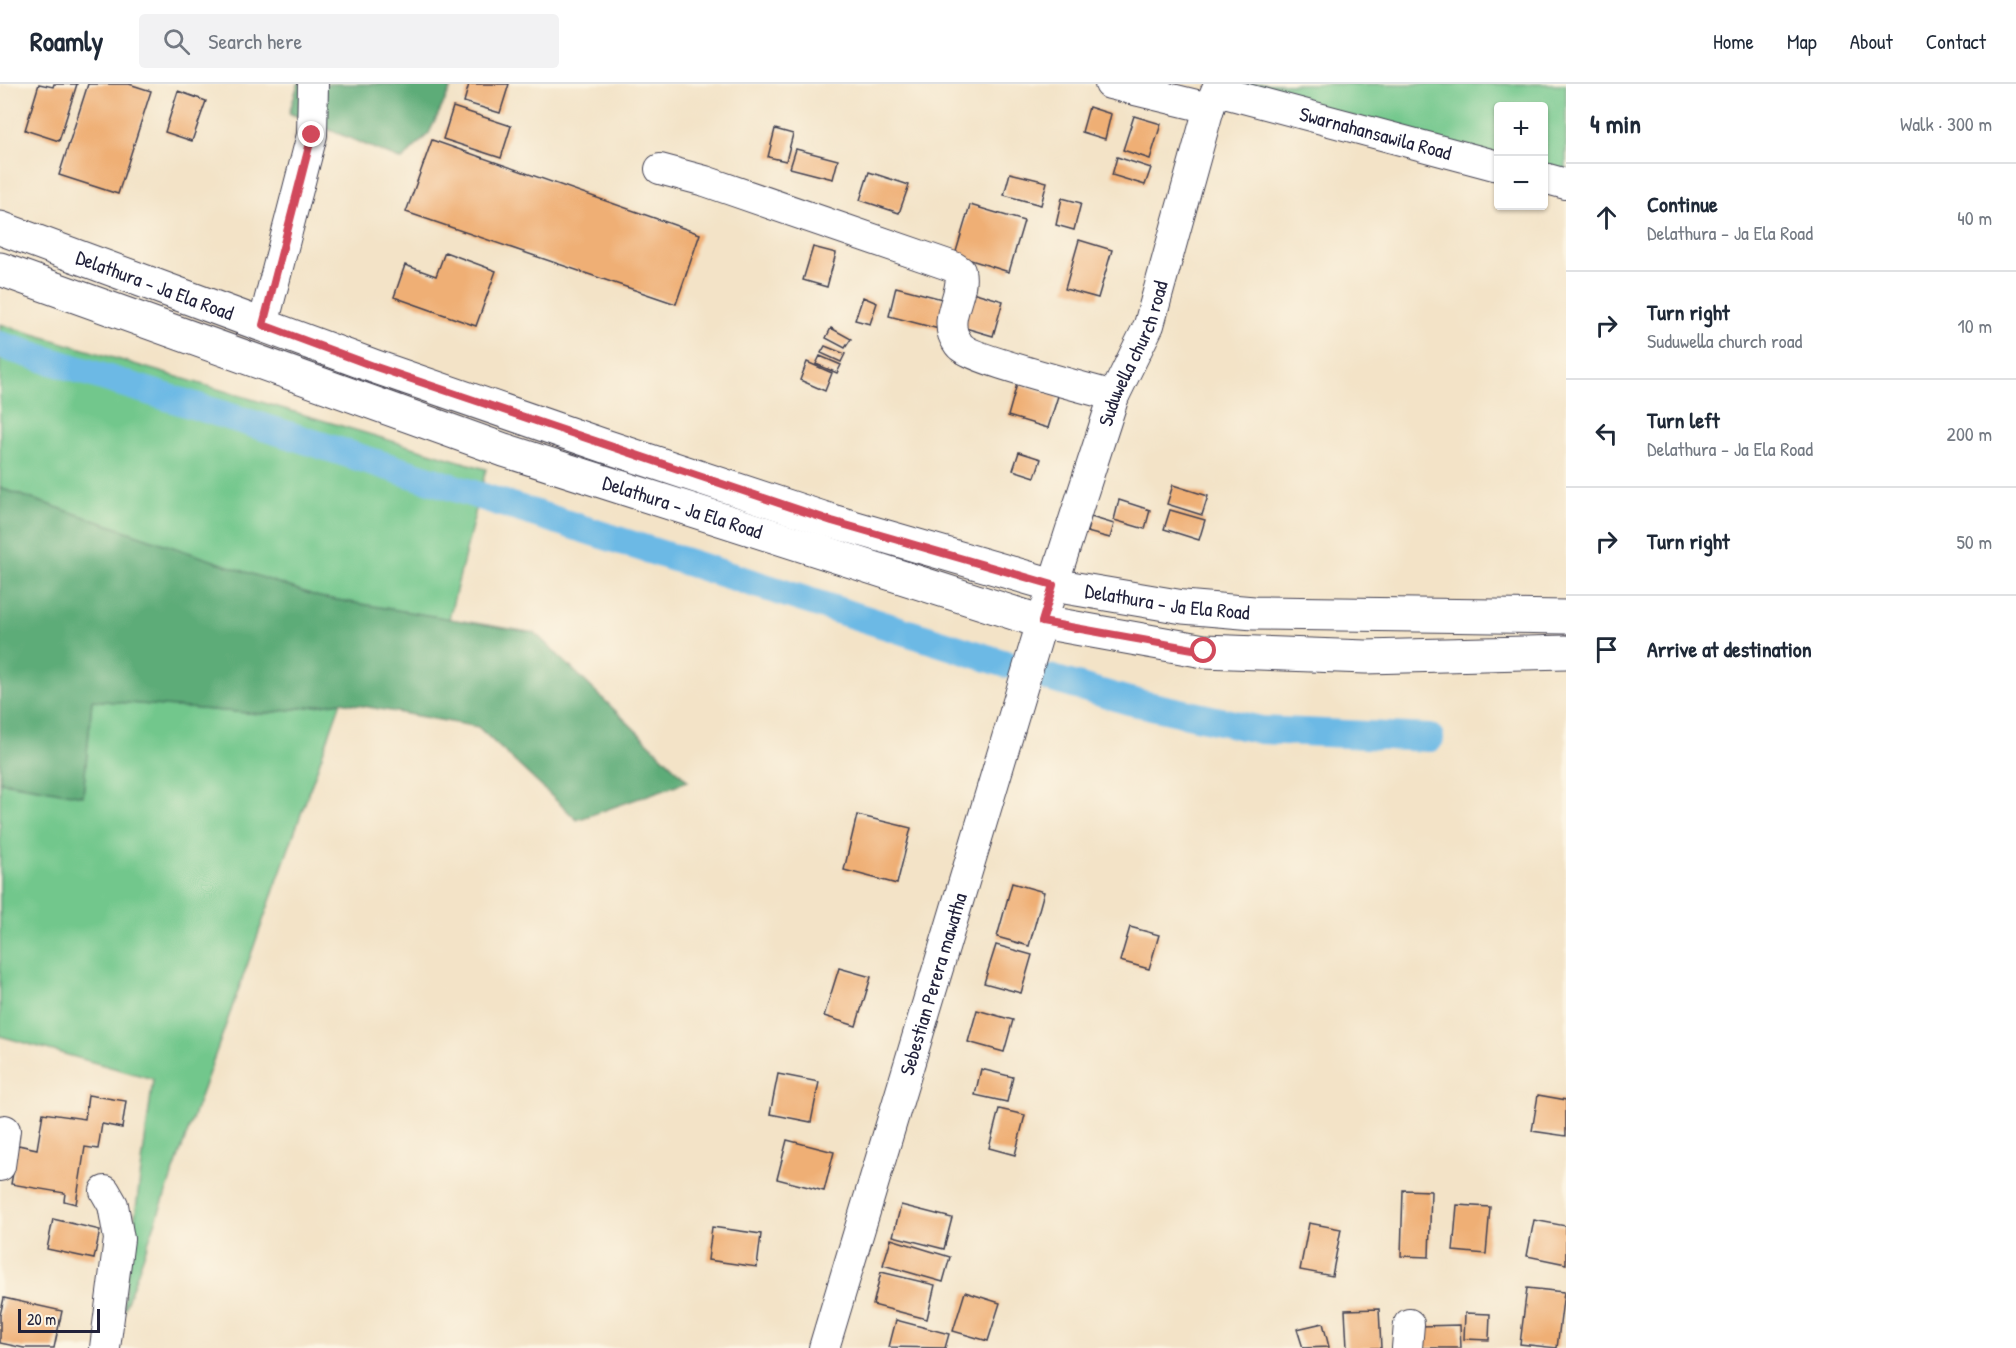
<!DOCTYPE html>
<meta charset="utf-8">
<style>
:root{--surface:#fff;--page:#f2f2f3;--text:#1f2937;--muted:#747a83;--line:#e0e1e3}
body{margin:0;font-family:"Patrick Hand",sans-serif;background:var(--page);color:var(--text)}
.controls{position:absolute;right:18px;top:18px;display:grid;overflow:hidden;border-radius:6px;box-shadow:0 2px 4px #0004}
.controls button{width:54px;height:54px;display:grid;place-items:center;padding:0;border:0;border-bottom:2px solid var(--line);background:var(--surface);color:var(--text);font:30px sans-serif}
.scale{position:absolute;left:18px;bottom:15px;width:82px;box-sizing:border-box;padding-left:6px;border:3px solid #22223b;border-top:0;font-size:16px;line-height:21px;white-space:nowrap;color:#22223b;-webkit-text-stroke:4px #fcf5e5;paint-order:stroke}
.stop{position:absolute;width:18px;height:18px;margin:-14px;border:4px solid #d1495b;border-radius:50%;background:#fff}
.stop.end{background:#d1495b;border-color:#fff;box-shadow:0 2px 6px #0008}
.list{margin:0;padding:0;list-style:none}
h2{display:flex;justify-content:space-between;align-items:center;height:78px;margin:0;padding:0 24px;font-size:26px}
h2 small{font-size:20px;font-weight:400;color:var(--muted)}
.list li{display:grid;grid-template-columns:39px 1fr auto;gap:18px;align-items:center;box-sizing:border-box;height:108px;padding:0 24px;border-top:2px solid var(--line)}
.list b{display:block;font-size:22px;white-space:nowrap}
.list p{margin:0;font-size:20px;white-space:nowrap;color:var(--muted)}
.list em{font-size:20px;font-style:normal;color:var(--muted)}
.icon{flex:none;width:33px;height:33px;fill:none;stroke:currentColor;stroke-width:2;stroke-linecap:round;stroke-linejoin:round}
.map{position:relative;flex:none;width:1566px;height:1264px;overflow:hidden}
header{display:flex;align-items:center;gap:36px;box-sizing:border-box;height:84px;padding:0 30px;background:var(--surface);border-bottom:2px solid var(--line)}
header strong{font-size:28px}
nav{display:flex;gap:33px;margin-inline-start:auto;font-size:21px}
.search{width:420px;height:54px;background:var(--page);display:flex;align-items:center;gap:15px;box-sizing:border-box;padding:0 21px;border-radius:6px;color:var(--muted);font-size:22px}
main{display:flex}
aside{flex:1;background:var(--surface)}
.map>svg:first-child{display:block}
.green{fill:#72c78c;stroke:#4a7464;stroke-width:1.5}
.forest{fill:#5dac78;stroke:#40675a;stroke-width:1.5}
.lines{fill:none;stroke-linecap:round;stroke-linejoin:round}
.canal{stroke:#6cb9e5;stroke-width:28}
.building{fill:#efaf74}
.minor-casing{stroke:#413f50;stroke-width:32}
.major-casing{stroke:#413f50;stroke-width:35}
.minor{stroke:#fff;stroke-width:30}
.major{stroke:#fff;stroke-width:33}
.route{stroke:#d1495b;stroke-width:8}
.labels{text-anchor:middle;stroke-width:4.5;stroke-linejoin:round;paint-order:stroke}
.street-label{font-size:20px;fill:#22223b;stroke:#fcf5e5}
</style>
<header>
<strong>Roamly</strong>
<div class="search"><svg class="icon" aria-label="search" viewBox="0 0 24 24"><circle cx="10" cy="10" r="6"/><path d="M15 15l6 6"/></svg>Search here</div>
<nav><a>Home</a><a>Map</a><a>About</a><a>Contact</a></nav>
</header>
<main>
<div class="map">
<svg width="1566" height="1264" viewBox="0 0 1566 1264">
<rect width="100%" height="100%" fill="#fcf5e5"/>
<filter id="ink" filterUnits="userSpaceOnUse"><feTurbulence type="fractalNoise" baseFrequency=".0167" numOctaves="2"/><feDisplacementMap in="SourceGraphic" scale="12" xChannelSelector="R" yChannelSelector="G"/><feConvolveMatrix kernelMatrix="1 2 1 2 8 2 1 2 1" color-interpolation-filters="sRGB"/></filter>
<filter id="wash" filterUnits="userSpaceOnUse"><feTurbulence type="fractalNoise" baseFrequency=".008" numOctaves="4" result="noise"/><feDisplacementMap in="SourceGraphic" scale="24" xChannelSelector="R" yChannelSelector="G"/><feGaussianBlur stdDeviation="1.35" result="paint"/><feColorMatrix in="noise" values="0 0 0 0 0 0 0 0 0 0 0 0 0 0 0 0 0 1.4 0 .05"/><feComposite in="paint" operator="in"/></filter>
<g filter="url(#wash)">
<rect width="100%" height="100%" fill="#f3e3c7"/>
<path class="green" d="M1235 0H1566V91L1544 85V22H1498V73Z
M0 240 486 385 449 535 319 513 0 404Z
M92 616 261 630 341 618 122 1232 153 995 0 952V698L83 711Z"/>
<path class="forest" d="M298 0H453L429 49 402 76 289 29Z
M0 404 319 513 535 549 688 697 577 736 478 643 341 618 261 630 92 616 83 712 0 697Z"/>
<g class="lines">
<path class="canal" d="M0 261 292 352 1006 580
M1049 594 1129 617 1261 646 1430 654"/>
</g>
<g id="blocks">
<path class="building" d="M39 0 53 3 54 0H77L59 57 25 46Z
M88 0H129L151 7 118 110 59 91Z
M469 0H509L500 29 464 18Z
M178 7 206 17 192 57 165 48Z
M453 23 511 42 501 74 443 55Z
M1089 23 1111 30 1105 55 1082 48Z
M1134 32 1161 40 1150 75 1123 66Z
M775 45 793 50 786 77 768 73Z
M432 56 700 150 676 220 406 128Z
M796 65 838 76 833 95 790 84Z
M1117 73 1151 84 1145 101 1112 91Z
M869 88 909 101 899 129 860 116Z
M1010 89 1047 98 1041 121 1004 111Z
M1062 114 1081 119 1074 146 1056 141Z
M970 121 1024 137 1009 188 955 171Z
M1079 156 1112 166 1098 214 1065 205Z
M813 163 836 169 827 203 803 196Z
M445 168 496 187 476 242 394 213 405 181 436 192Z
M896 203 946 216 939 245 889 232Z
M972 208 1003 217 993 252 962 243Z
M863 213 877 219 870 240 855 236Z
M831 244 851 255 845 264 826 254Z
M825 262 845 270 841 278 821 269Z
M820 272 841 281 837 289 816 280Z
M807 278 832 289 825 307 800 296Z
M1017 300 1058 312 1048 344 1008 332Z
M1019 368 1041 375 1035 393 1013 386Z
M1173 401 1208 412 1202 431 1167 420Z
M1119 416 1150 426 1145 445 1114 436Z
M1170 426 1205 436 1199 456 1164 445Z
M1091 433 1114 440 1110 454 1087 448Z
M857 731 911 744 897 800 844 786Z
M1012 799 1044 808 1029 862 997 853Z
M1130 843 1159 851 1149 885 1120 877Z
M996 861 1032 871 1021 909 984 899Z
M839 884 871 893 856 942 824 932Z
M977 926 1013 936 1004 968 968 958Z
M981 985 1013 993 1007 1018 975 1011Z
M778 990 819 998 811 1038 770 1030Z
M88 1011 126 1017 122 1044 102 1040 98 1065 85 1063 76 1120 64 1117 65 1109 11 1100 18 1061 37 1065 43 1029 85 1035Z
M1538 1011 1566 1016V1052L1532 1047Z
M999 1025 1025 1031 1015 1071 989 1064Z
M787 1056 834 1068 824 1107 777 1095Z
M1403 1106 1431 1107 1429 1173 1401 1172Z
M901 1121 952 1134 944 1165 893 1152Z
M1457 1121 1490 1123 1486 1170 1453 1167Z
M53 1135 100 1146 94 1175 47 1165Z
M1534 1136 1566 1142V1180L1527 1172Z
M1309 1139 1341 1145 1332 1192 1300 1186Z
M712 1143 761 1150 757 1183 708 1176Z
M891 1155 950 1173 943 1198 883 1181Z
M881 1188 935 1201 927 1235 873 1221Z
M1527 1204 1564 1208 1557 1264 1520 1260Z
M965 1208 1000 1219 988 1257 953 1247Z
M4 1214 62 1227 54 1264H24L0 1259V1231Z
M1379 1225 1381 1264H1347L1345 1226Z
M1465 1229 1490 1230 1489 1256 1464 1255Z
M896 1236 949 1250 945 1264 889 1263Z
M1323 1239 1329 1263 1303 1264 1297 1245Z
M1460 1241 1461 1264H1421L1420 1242Z"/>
</g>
</g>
<g filter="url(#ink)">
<use href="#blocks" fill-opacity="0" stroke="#413f50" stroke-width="1.5"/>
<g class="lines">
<defs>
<g id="minor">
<path d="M1110 0 1209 24"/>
<path id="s1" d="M1217 7 1498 82"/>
<path d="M660 85 705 97 954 183 960 187C965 208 946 229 953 250 954 253 958 260 960 262 971 275 1090 305 1114 312"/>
<path d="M1544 94 1566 100"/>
<path d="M263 241 312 51 313 0"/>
<path d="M0 1082 5 1046"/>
<path d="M105 1107 113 1121 119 1155 105 1264"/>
<path id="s2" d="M824 1264 1053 501 1114 312 1149 241 1209 24 1219 0"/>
<path d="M1407 1264 1409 1240"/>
</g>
<g id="major">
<path id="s3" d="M0 144 376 283 605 362 832 437 1053 501 1183 523 1254 529 1566 533"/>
<path id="s4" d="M0 185 504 366 1042 538 1204 567 1366 573 1566 568"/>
</g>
</defs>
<use href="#minor" class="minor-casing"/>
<use href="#major" class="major-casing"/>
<use href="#minor" class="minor"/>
<use href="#major" class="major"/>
</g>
</g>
<g class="lines" filter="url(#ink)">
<path class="route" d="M312 51 263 241 376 283 832 437 1053 501 1042 538 1204 567"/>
</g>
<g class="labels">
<g class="street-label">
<text dy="7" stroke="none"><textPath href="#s1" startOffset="164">Swarnahansawila Road</textPath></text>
<text dy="7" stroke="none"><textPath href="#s3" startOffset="165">Delathura - Ja Ela Road</textPath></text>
<text dy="7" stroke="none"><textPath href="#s2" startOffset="1042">Suduwella church road</textPath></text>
<text dy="7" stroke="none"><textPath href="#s4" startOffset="723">Delathura - Ja Ela Road</textPath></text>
<text dy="7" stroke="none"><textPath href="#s3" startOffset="1228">Delathura - Ja Ela Road</textPath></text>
<text dy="7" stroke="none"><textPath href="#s2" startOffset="380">Sebestian Perera mawatha</textPath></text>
</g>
</g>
</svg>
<div class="controls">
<button>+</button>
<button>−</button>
</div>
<div class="scale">20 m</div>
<div class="stop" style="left:1204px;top:567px"></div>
<div class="stop end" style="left:312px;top:51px"></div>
</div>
<aside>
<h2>4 min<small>Walk · 300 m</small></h2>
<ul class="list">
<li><svg class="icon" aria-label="ahead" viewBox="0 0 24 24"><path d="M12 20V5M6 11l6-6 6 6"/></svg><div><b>Continue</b><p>Delathura - Ja Ela Road</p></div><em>40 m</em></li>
<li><svg class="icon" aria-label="right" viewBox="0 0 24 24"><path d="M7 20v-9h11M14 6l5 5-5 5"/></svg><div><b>Turn right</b><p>Suduwella church road</p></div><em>10 m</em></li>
<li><svg class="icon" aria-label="left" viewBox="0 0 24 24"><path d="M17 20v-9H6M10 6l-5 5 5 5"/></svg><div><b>Turn left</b><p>Delathura - Ja Ela Road</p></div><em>200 m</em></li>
<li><svg class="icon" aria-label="right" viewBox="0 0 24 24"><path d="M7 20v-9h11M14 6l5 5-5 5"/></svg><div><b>Turn right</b></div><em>50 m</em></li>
<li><svg class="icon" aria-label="arrive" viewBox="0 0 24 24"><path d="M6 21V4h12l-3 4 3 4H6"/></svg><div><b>Arrive at destination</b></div></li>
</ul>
</aside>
</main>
